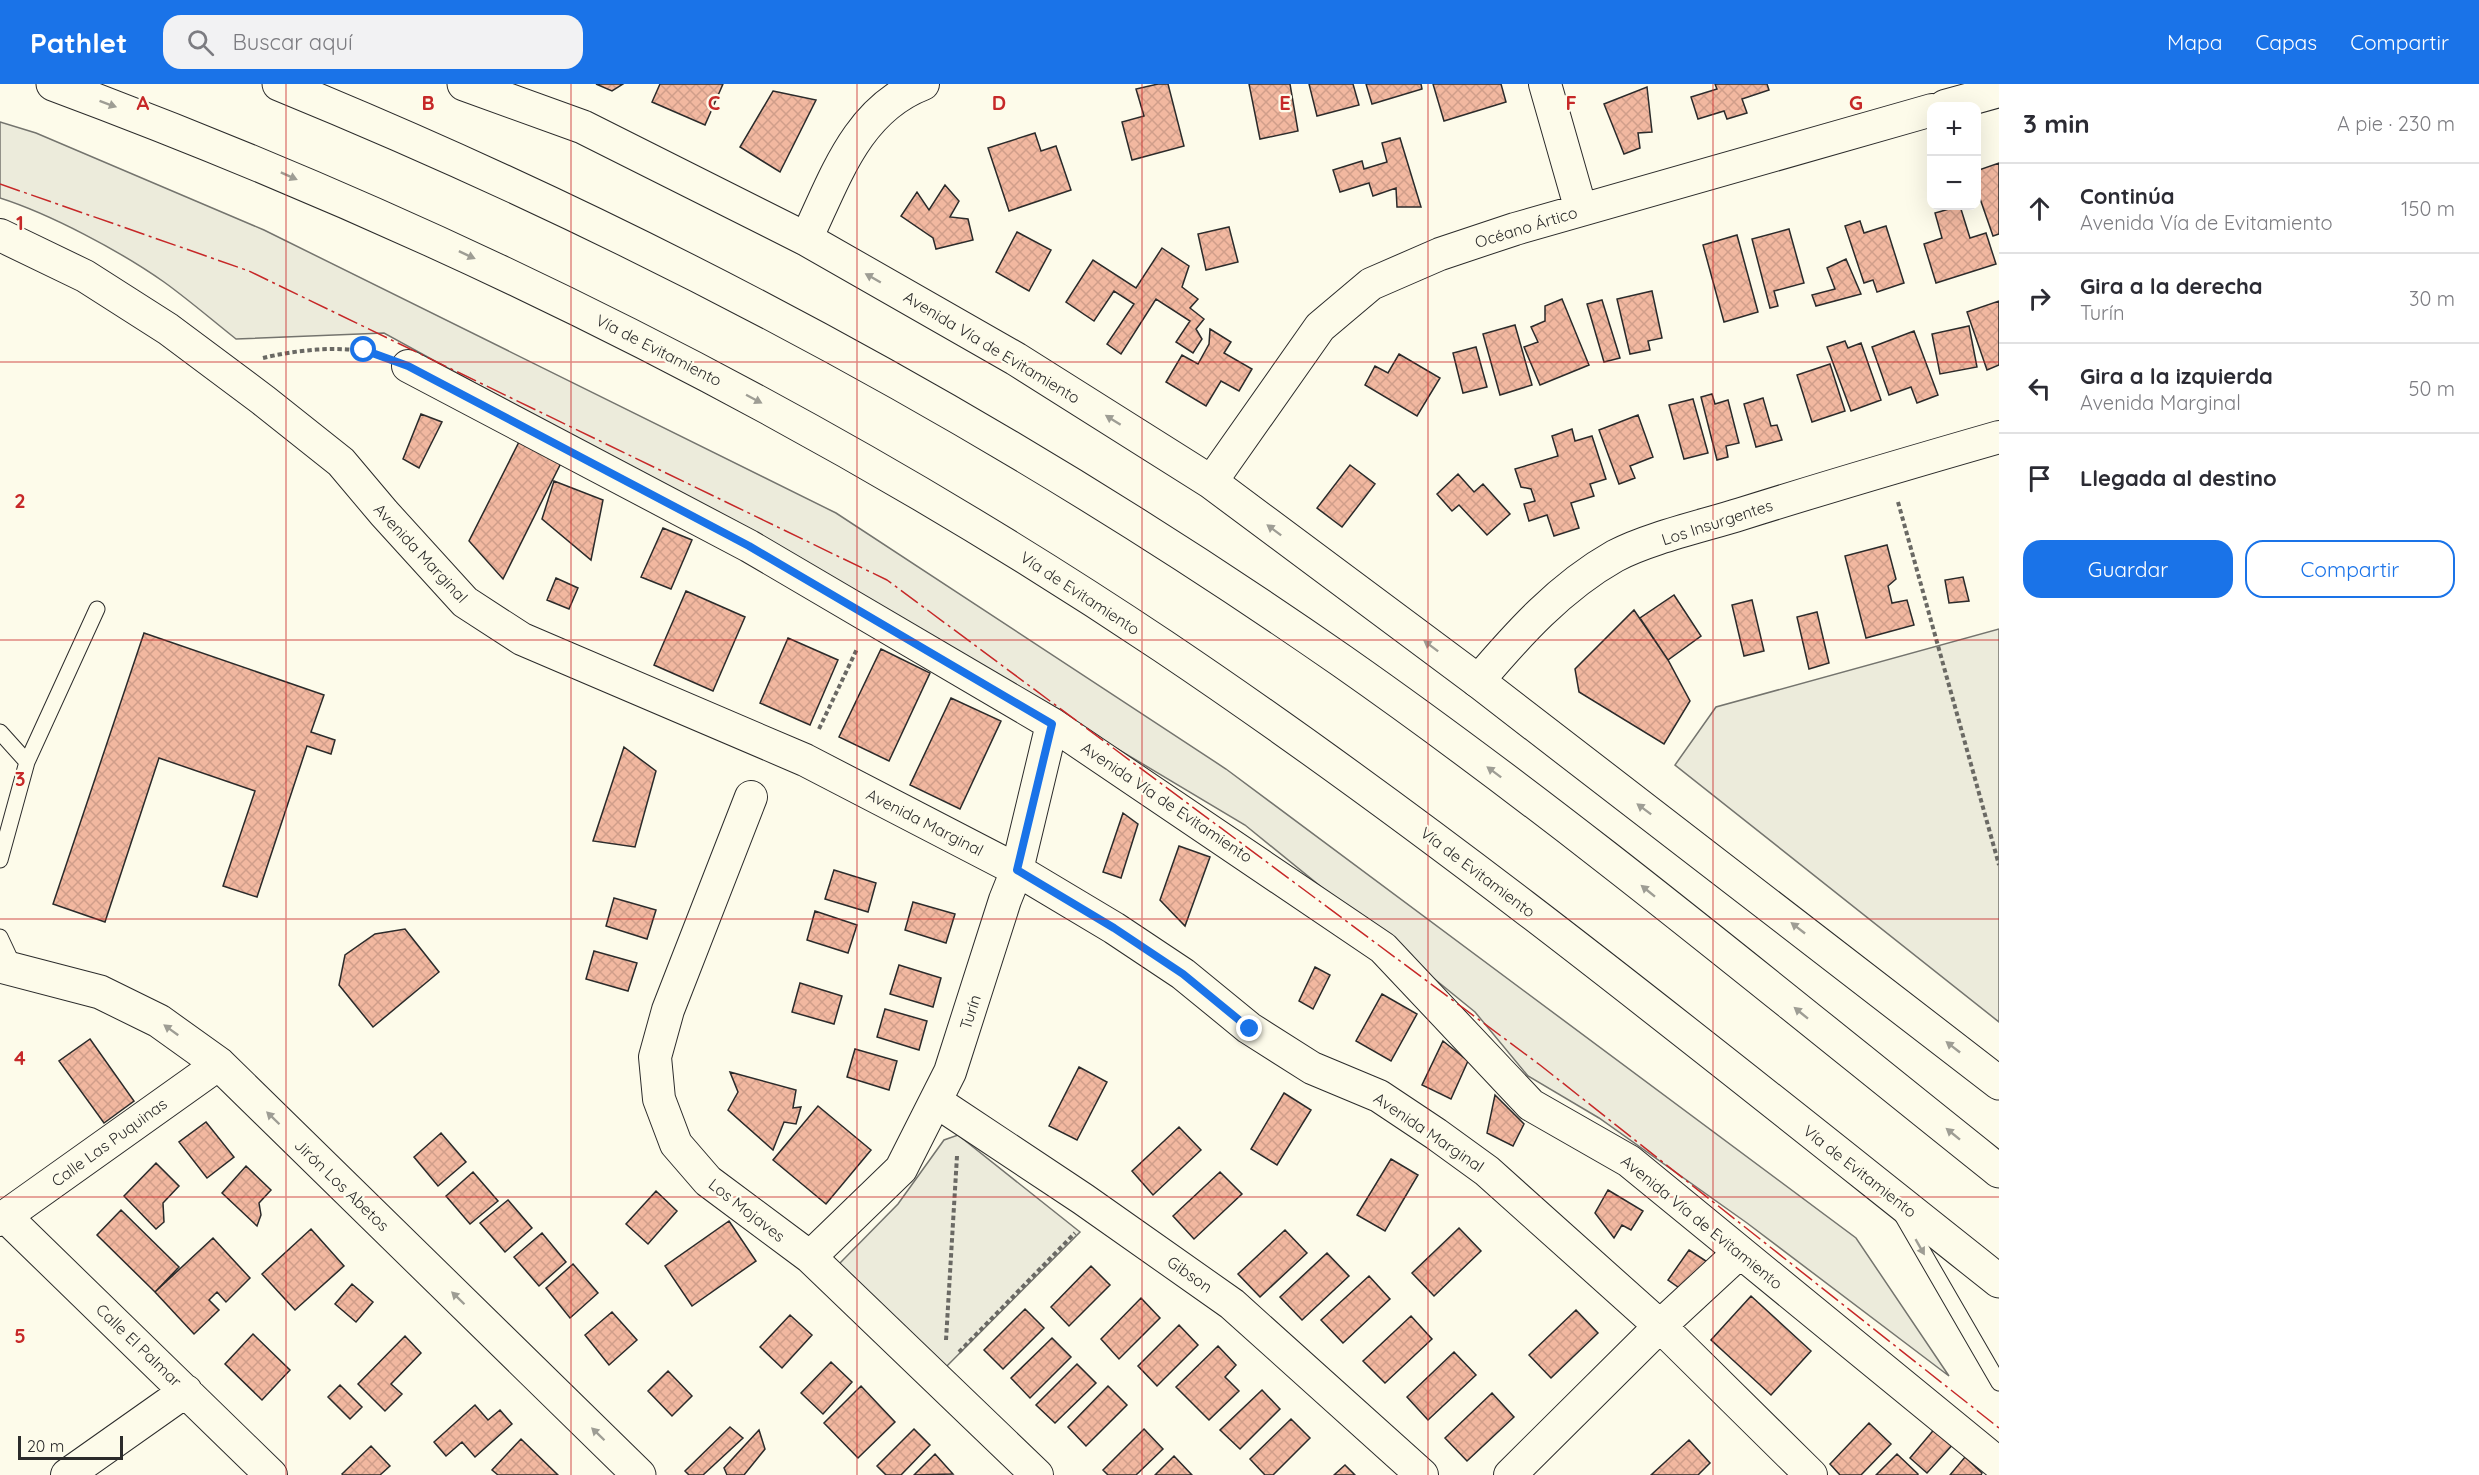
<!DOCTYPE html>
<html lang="es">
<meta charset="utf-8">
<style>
:root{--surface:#fff;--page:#f2f2f3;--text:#2b2b33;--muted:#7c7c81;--line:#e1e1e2;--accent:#1a73e8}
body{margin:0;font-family:Quicksand,sans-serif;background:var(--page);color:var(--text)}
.controls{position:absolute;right:18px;top:18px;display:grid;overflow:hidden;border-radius:12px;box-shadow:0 6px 24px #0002}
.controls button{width:54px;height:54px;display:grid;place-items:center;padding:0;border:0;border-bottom:2px solid var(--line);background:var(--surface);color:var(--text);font:30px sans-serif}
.scale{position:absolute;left:18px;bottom:15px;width:105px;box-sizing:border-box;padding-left:6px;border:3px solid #2b2b2b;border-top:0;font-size:16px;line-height:21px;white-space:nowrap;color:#2b2b2b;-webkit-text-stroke:4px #fdfbea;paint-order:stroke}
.stop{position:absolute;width:18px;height:18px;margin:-14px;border:4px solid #1a73e8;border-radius:50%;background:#fff}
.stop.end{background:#1a73e8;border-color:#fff;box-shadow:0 2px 6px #0008}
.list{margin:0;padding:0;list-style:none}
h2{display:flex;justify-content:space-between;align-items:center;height:78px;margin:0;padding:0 24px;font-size:26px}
h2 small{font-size:20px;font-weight:400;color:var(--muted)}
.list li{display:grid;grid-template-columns:39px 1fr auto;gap:18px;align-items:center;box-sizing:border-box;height:90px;padding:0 24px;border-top:2px solid var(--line)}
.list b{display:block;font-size:22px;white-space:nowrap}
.list p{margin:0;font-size:20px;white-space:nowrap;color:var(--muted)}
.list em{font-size:20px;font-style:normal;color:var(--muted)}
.actions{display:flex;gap:12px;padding:18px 24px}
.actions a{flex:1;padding:14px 0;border:2px solid var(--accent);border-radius:18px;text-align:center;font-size:21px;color:var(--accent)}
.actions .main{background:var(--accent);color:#fff}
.icon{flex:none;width:33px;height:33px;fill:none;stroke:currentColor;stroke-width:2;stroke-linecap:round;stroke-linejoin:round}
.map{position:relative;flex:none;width:1999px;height:1391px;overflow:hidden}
header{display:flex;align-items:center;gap:36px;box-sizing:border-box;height:84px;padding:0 30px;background:var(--accent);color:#fff}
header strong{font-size:28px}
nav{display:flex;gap:33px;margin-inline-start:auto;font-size:21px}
.search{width:420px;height:54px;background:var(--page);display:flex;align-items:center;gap:15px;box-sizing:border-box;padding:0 21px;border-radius:18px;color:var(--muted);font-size:22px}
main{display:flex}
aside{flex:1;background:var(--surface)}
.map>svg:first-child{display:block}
.green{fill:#ecebdb;stroke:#74746e;stroke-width:1.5}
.building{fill:url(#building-cross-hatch);stroke:#2b2b2b;stroke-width:1.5}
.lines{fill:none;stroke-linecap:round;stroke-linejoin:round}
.lane-casing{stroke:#2b2b2b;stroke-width:17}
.street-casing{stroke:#2b2b2b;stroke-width:34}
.secondary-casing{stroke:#2b2b2b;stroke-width:35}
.highway-casing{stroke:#2b2b2b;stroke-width:35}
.path{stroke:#6a6964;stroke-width:4;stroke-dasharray:4.5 3;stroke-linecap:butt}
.lane{stroke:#fdfbea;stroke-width:15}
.street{stroke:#fdfbea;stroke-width:32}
.secondary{stroke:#fdfbea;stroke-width:33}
.highway{stroke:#fdfbea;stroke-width:33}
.power{stroke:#c62828;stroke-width:1.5;stroke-dasharray:21 4.5 3 4.5;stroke-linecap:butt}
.oneway{fill:#9e9d94}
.route{stroke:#1a73e8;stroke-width:8}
.grid{fill:none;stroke:#c62828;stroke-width:1.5;stroke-opacity:0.55}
.labels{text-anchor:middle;stroke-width:4.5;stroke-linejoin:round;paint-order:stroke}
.street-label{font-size:16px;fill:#2b2b2b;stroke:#fdfbea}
.grid-label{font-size:20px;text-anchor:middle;font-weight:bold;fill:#c62828;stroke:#fdfbea;stroke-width:4.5;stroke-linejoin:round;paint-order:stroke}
</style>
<header>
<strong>Pathlet</strong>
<div class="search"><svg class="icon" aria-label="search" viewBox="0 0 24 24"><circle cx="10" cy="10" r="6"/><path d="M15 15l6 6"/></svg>Buscar aquí</div>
<nav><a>Mapa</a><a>Capas</a><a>Compartir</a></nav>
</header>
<main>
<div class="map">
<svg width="1999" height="1391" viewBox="0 0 1999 1391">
<defs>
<pattern id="building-cross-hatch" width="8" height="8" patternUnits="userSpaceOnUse" patternTransform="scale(1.5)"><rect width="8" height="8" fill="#f2b8a0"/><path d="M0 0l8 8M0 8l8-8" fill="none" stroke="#d09e8a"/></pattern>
</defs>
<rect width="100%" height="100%" fill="#fdfbea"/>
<path class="green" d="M0 38 36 49 264 146 836 429 1226 685 1856 1154 1949 1292 1747 1139 1599 1034 1528 992 1475 928 1245 741 826 491 384 249 236 255C212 236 189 216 164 198 120 167 50 130 0 114Z
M1999 545V938L1675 681 1716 623Z
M958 1051 1080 1148 941 1288 839 1192 840 1179 898 1120 944 1056Z"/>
<path class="building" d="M596 0H623L612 7Z
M660 0H723L705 41 652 18Z
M1158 0H1168L1184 62 1132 76 1122 38 1144 32 1136 5Z
M1249 0H1290L1298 47 1260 55Z
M1309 0H1353L1359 21 1317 32Z
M1366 0H1421L1422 5 1372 20Z
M1433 0H1501L1506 18 1444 37Z
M1715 0H1767L1769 6 1742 15 1747 29 1727 35 1724 27 1698 35 1691 13 1717 5Z
M1647 3 1652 48 1638 49 1640 64 1624 70 1604 20Z
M773 7 816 16 780 88 740 63Z
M1035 49 1041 67 1056 62 1071 106 1009 127 988 64Z
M1400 54 1421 123H1397L1396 104 1373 112 1369 99 1340 108 1333 86 1362 77 1364 85 1387 78 1382 59Z
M1999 79V150L1993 152 1976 103V87Z
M945 101 959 117 950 133 968 135 973 156 936 165 933 154 901 132 917 108 929 126Z
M1960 122 1970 154 1986 149 1996 180 1936 199 1924 160 1942 154 1935 129Z
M1860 137 1864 149 1886 142 1904 199 1877 208 1873 196 1864 199 1845 142Z
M1229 143 1238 178 1206 186 1198 150Z
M1789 145 1804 199 1774 207 1778 222 1770 224 1752 155Z
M1017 148 1051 166 1029 207 996 188Z
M1737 151 1758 228 1724 238 1703 161Z
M1162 164 1189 182 1182 203 1198 215 1190 224 1204 235 1196 245 1202 255 1193 269 1176 258 1190 237 1156 215 1121 270 1107 260 1134 220 1114 207 1094 237 1066 218 1093 176 1136 204Z
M1846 175 1861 210 1816 222 1812 211 1835 205 1827 184Z
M1652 207 1662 254 1648 257 1650 266 1630 270 1617 215Z
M1562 215 1589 281 1540 301 1524 263 1538 258 1531 243 1545 237V222Z
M1602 216 1620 274 1604 278 1587 220Z
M1999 217V281L1987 286 1967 228Z
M1515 241 1532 301 1500 311 1483 250Z
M1969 242 1977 283 1940 290 1932 250Z
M1210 245 1231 258 1224 269 1252 285 1239 307 1221 297 1206 322 1166 298 1182 271 1198 280 1209 260Z
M1914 247 1938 311 1917 319 1911 303 1889 311 1872 263Z
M1845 257 1848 264 1861 259 1881 316 1851 327 1827 263Z
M1476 263 1487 303 1463 309 1453 269Z
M1399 270 1440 294 1417 332 1365 301 1375 282 1388 289Z
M1830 280 1845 327 1812 338 1797 291Z
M1712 310 1715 320 1728 316 1739 359 1726 362 1728 373 1717 376 1701 313Z
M1763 314 1771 342 1777 341 1782 356 1756 363 1744 320Z
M1693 315 1708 369 1684 375 1669 321Z
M421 330 442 338 419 384 403 375Z
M1638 331 1653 373 1630 382 1635 394 1619 400 1599 346Z
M1572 345 1575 357 1592 352 1606 395 1590 400 1594 412 1571 419 1579 444 1554 452 1547 431 1529 437 1524 420 1535 417 1531 405 1521 403 1515 385 1558 372 1552 352Z
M520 356 562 377 503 495 469 457Z
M1350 381 1375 400 1342 443 1317 424Z
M1458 390 1474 408 1483 400 1510 430 1487 451 1459 421 1452 427 1437 410Z
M554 397 603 416 591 476 542 435Z
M663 444 692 456 671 505 641 493Z
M1887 461 1896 495 1888 502 1892 519 1907 516 1914 541 1866 554 1845 472Z
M1963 493 1969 517 1949 519 1945 496Z
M556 494 578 504 569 525 547 516Z
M686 507 745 533 713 607 654 581Z
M1674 511 1701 552 1668 576 1640 534Z
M1752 516 1764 567 1744 572 1732 521Z
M1634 526 1668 576 1690 617 1664 660 1579 608 1575 585Z
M1817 528 1829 579 1809 585 1797 533Z
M144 549 324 611 311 648 335 656 331 670 307 662 257 813 223 802 255 707 159 674 105 838 53 820Z
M788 554 838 576 810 641 760 619Z
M881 565 930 589 889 677 839 653Z
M951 614 1001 637 960 725 910 701Z
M624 663 656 687 635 763 593 757Z
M1123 729 1138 740 1121 794 1103 788Z
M1179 762 1210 773 1185 842 1160 816Z
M834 786 876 799 868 828 825 815Z
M614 814 656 826 647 855 606 842Z
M913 818 955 830 946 859 905 846Z
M815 827 857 841 848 869 807 856Z
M405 845 439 888 373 943 339 901 345 871 375 850Z
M594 867 637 879 628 907 586 895Z
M899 881 941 894 933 923 890 910Z
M1315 883 1330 891 1313 925 1299 917Z
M800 899 842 912 834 940 792 928Z
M1382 910 1417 930 1391 977 1356 957Z
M885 925 927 937 919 966 877 953Z
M90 955 134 1017 104 1039 59 977Z
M1443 957 1468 977 1451 1015 1422 1001Z
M855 965 897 977 889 1006 847 993Z
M1079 983 1107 998 1077 1056 1049 1042Z
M730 988 796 1006 793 1024 801 1023 796 1040 784 1038 773 1066 728 1026 738 1008Z
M1284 1009 1311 1026 1277 1081 1251 1065Z
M1495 1011 1524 1040 1513 1062 1487 1049Z
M818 1022 871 1066 826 1120 773 1076Z
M206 1038 234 1073 207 1094 179 1058Z
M1179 1043 1201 1066 1153 1111 1132 1087Z
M441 1049 466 1078 438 1102 414 1073Z
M1391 1075 1418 1091 1385 1147 1357 1131Z
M156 1079 179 1102 163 1119 164 1138 156 1145 124 1112Z
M246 1082 271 1106 259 1119 261 1131 257 1142 222 1109Z
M473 1088 498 1117 470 1140 446 1112Z
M1220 1088 1242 1110 1194 1155 1173 1132Z
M1608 1106 1643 1127 1631 1146 1622 1141 1614 1154 1595 1129Z
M656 1107 677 1127 648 1160 626 1140Z
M508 1116 532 1144 505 1168 480 1139Z
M121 1126 179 1183 155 1208 97 1151Z
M729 1137 756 1177 692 1222 665 1182Z
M1459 1144 1481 1167 1434 1212 1412 1189Z
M311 1145 344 1182 295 1226 262 1190Z
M1285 1146 1307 1169 1260 1213 1238 1190Z
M542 1149 566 1178 539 1202 514 1173Z
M213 1154 250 1194 226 1218 217 1208 209 1216 219 1226 194 1250 155 1208Z
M1689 1166 1709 1179 1688 1210 1668 1196Z
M1327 1169 1349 1192 1302 1236 1280 1213Z
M573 1180 598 1209 570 1234 546 1204Z
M1091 1182 1110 1201 1069 1242 1051 1223Z
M1369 1192 1390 1215 1343 1259 1321 1236Z
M352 1200 373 1218 356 1238 335 1220Z
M1751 1212 1811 1267 1771 1311 1711 1256Z
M1141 1214 1160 1234 1119 1275 1101 1255Z
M1025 1225 1044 1244 1003 1285 984 1266Z
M1576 1226 1598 1249 1551 1294 1529 1271Z
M612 1228 637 1256 609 1281 585 1251Z
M790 1231 812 1251 782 1284 760 1263Z
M1411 1232 1432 1255 1385 1299 1363 1277Z
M1179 1241 1198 1261 1157 1302 1138 1282Z
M253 1250 290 1286 262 1316 225 1280Z
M405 1252 421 1269 391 1300 402 1310 385 1327 358 1300Z
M1052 1254 1071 1273 1030 1314 1011 1294Z
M1218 1262 1236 1281 1225 1293 1239 1307 1209 1336 1176 1303Z
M1454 1268 1476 1291 1428 1336 1407 1313Z
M831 1278 852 1298 823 1330 801 1309Z
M1077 1280 1096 1299 1055 1339 1036 1321Z
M668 1287 692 1312 672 1332 648 1307Z
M340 1301 362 1323 350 1335 328 1313Z
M861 1302 895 1338 858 1374 824 1339Z
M1108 1302 1127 1321 1086 1362 1068 1343Z
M1262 1306 1280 1325 1240 1365 1220 1346Z
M1492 1309 1514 1333 1467 1377 1445 1354Z
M475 1321 488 1336 500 1326 512 1340 475 1373 462 1358 446 1372 434 1358Z
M1291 1335 1310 1354 1273 1391H1265L1250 1375Z
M1869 1339 1891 1360 1861 1391H1840L1830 1380Z
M1937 1342 1955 1358 1927 1389 1910 1374Z
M730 1343 743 1354 703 1391H689L685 1387Z
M914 1345 930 1361 901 1391H886L877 1382Z
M1144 1345 1163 1365 1136 1391H1108L1103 1386Z
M759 1346 765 1365 744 1391H727L724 1384Z
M521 1355 558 1391H498L492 1386Z
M1689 1356 1710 1379 1698 1391H1651Z
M371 1362 390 1382 380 1391H343L342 1390Z
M935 1370 953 1390 914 1391Z
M1897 1370 1918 1390V1391H1876Z
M1174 1372 1192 1391H1155Z
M1965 1373 1982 1389 1981 1391H1950Z
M1345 1381 1355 1391H1334Z"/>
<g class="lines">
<defs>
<path id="lane" d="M0 648 27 678 0 776
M27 678 97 525
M0 853 15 885
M1903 1133 1999 1299"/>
<path id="street" d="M1545 0 1581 126
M1945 22 1999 7
M0 151 85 192 168 245 263 316 341 378 384 429 465 518 522 555 805 676 1017 786 1114 844 1183 890 1249 944 1312 984 1379 1012 1436 1050 1487 1087 1660 1242 1811 1391
M806 155C835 95 856 26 923 0
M408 282 749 462 1052 640 1383 864 1531 1021 1629 1077 1999 1380
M1211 398 1320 243 1371 200 1440 170 1515 145 1932 26
M1478 597C1518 550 1560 503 1615 472 1649 454 1703 442 1741 430 1827 403 1912 378 1999 353
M751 713 668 926 655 973 659 1015 676 1060 708 1097 810 1173 1037 1391
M937 1018 1083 1115 1232 1220 1422 1391
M6 1133 271 1391
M0 1136 219 980
M810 1173 901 1085 950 988 1005 816 1017 786 1052 640
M67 1391 186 1307
M1510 1391 1660 1242 1740 1168"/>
<path id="secondary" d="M464 0 583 43 806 155 1016 275 1211 398 1478 597
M0 882 100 908 159 937 219 980 639 1391"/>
<path id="highway" d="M53 0C443 145 816 330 1163 562 1453 757 1725 980 1999 1197
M279 0C653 153 1010 346 1342 577 1569 736 1782 914 1999 1087
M1478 597 1999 999"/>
</defs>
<use href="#lane" class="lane-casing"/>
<use href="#street" class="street-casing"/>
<use href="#secondary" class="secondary-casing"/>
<use href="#highway" class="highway-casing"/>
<path class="path" d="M263 274C295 266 346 260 377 271
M1898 418 1999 781
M819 645 857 565
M946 1256 957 1072
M959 1268 1075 1149"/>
<use href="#lane" class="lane"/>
<use href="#street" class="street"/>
<use href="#secondary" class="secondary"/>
<use href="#highway" class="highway"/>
<path class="power" d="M0 100 249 187 887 496 1540 981 1999 1344"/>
</g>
<defs><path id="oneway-solid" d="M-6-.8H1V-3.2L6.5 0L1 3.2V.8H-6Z" transform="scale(1.5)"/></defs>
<g class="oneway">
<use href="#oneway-solid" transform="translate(108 20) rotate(20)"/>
<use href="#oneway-solid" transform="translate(289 92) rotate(24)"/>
<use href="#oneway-solid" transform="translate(467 171) rotate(25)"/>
<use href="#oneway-solid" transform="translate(873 194) rotate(-150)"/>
<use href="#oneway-solid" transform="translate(754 315) rotate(28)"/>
<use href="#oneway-solid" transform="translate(1113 336) rotate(-148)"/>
<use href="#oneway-solid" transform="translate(1274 446) rotate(-143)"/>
<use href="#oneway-solid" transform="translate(1431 562) rotate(-143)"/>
<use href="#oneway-solid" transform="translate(1494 688) rotate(-143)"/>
<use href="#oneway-solid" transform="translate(1644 725) rotate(-143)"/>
<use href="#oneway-solid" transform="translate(1648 807) rotate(-141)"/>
<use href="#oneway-solid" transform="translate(1798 844) rotate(-142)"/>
<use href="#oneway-solid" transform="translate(1801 929) rotate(-141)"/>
<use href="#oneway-solid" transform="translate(171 946) rotate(-144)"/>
<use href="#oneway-solid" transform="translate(1953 963) rotate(-142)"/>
<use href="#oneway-solid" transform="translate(273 1034) rotate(-136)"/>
<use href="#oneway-solid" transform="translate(1953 1050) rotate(-141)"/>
<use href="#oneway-solid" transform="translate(1920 1163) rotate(60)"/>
<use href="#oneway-solid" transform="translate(458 1214) rotate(-136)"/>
<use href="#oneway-solid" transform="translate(598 1350) rotate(-136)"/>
</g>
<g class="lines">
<path class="route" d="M364 266 408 282 749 462 1052 640 1017 786 1114 844 1183 890 1250 945"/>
</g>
<path class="grid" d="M286 0V1391M571 0V1391M857 0V1391M1142 0V1391M1428 0V1391M1713 0V1391M0 278H1999M0 556H1999M0 835H1999M0 1113H1999"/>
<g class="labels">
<g class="street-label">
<text transform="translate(1526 143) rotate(-17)" y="6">Océano Ártico</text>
<text transform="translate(992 263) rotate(31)" y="6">Avenida Vía de Evitamiento</text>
<text transform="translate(659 266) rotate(27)" y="6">Vía de Evitamiento</text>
<text transform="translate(1717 438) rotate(-18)" y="6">Los Insurgentes</text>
<text transform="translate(421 469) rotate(47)" y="6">Avenida Marginal</text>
<text transform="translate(1080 509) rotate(33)" y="6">Vía de Evitamiento</text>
<text transform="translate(1167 718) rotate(34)" y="6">Avenida Vía de Evitamiento</text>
<text transform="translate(925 738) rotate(27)" y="6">Avenida Marginal</text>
<text transform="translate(1478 788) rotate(37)" y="6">Vía de Evitamiento</text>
<text transform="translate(970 928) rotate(-72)" y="6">Turín</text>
<text transform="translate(1429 1048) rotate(34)" y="6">Avenida Marginal</text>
<text transform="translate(109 1058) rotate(-36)" y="6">Calle Las Puquinas</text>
<text transform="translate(1860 1087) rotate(38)" y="6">Vía de Evitamiento</text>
<text transform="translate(342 1101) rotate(44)" y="6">Jirón Los Abetos</text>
<text transform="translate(747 1126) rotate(38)" y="6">Los Mojaves</text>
<text transform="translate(1702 1138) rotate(39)" y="6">Avenida Vía de Evitamiento</text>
<text transform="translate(1190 1190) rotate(35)" y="6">Gibson</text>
<text transform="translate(139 1261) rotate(44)" y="6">Calle El Palmar</text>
</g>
</g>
<g class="grid-label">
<text x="143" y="26">A</text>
<text x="428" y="26">B</text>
<text x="714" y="26">C</text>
<text x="999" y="26">D</text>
<text x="1285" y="26">E</text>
<text x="1571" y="26">F</text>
<text x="1856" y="26">G</text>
<text x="20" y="146">1</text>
<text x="20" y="424">2</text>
<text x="20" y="702">3</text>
<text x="20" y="981">4</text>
<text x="20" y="1259">5</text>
</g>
</svg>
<div class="controls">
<button>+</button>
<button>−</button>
</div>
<div class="scale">20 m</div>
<div class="stop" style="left:364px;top:266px"></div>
<div class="stop end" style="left:1250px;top:945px"></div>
</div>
<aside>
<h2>3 min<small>A pie · 230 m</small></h2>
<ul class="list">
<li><svg class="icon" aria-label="ahead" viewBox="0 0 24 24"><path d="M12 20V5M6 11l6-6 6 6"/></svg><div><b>Continúa</b><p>Avenida Vía de Evitamiento</p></div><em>150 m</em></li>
<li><svg class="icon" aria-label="right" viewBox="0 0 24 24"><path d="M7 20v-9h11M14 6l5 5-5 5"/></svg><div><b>Gira a la derecha</b><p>Turín</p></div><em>30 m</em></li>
<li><svg class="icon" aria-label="left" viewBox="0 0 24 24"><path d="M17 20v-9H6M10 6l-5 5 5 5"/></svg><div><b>Gira a la izquierda</b><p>Avenida Marginal</p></div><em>50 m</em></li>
<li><svg class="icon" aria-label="arrive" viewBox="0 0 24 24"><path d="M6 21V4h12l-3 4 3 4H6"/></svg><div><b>Llegada al destino</b></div></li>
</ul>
<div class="actions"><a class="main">Guardar</a><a>Compartir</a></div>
</aside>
</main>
